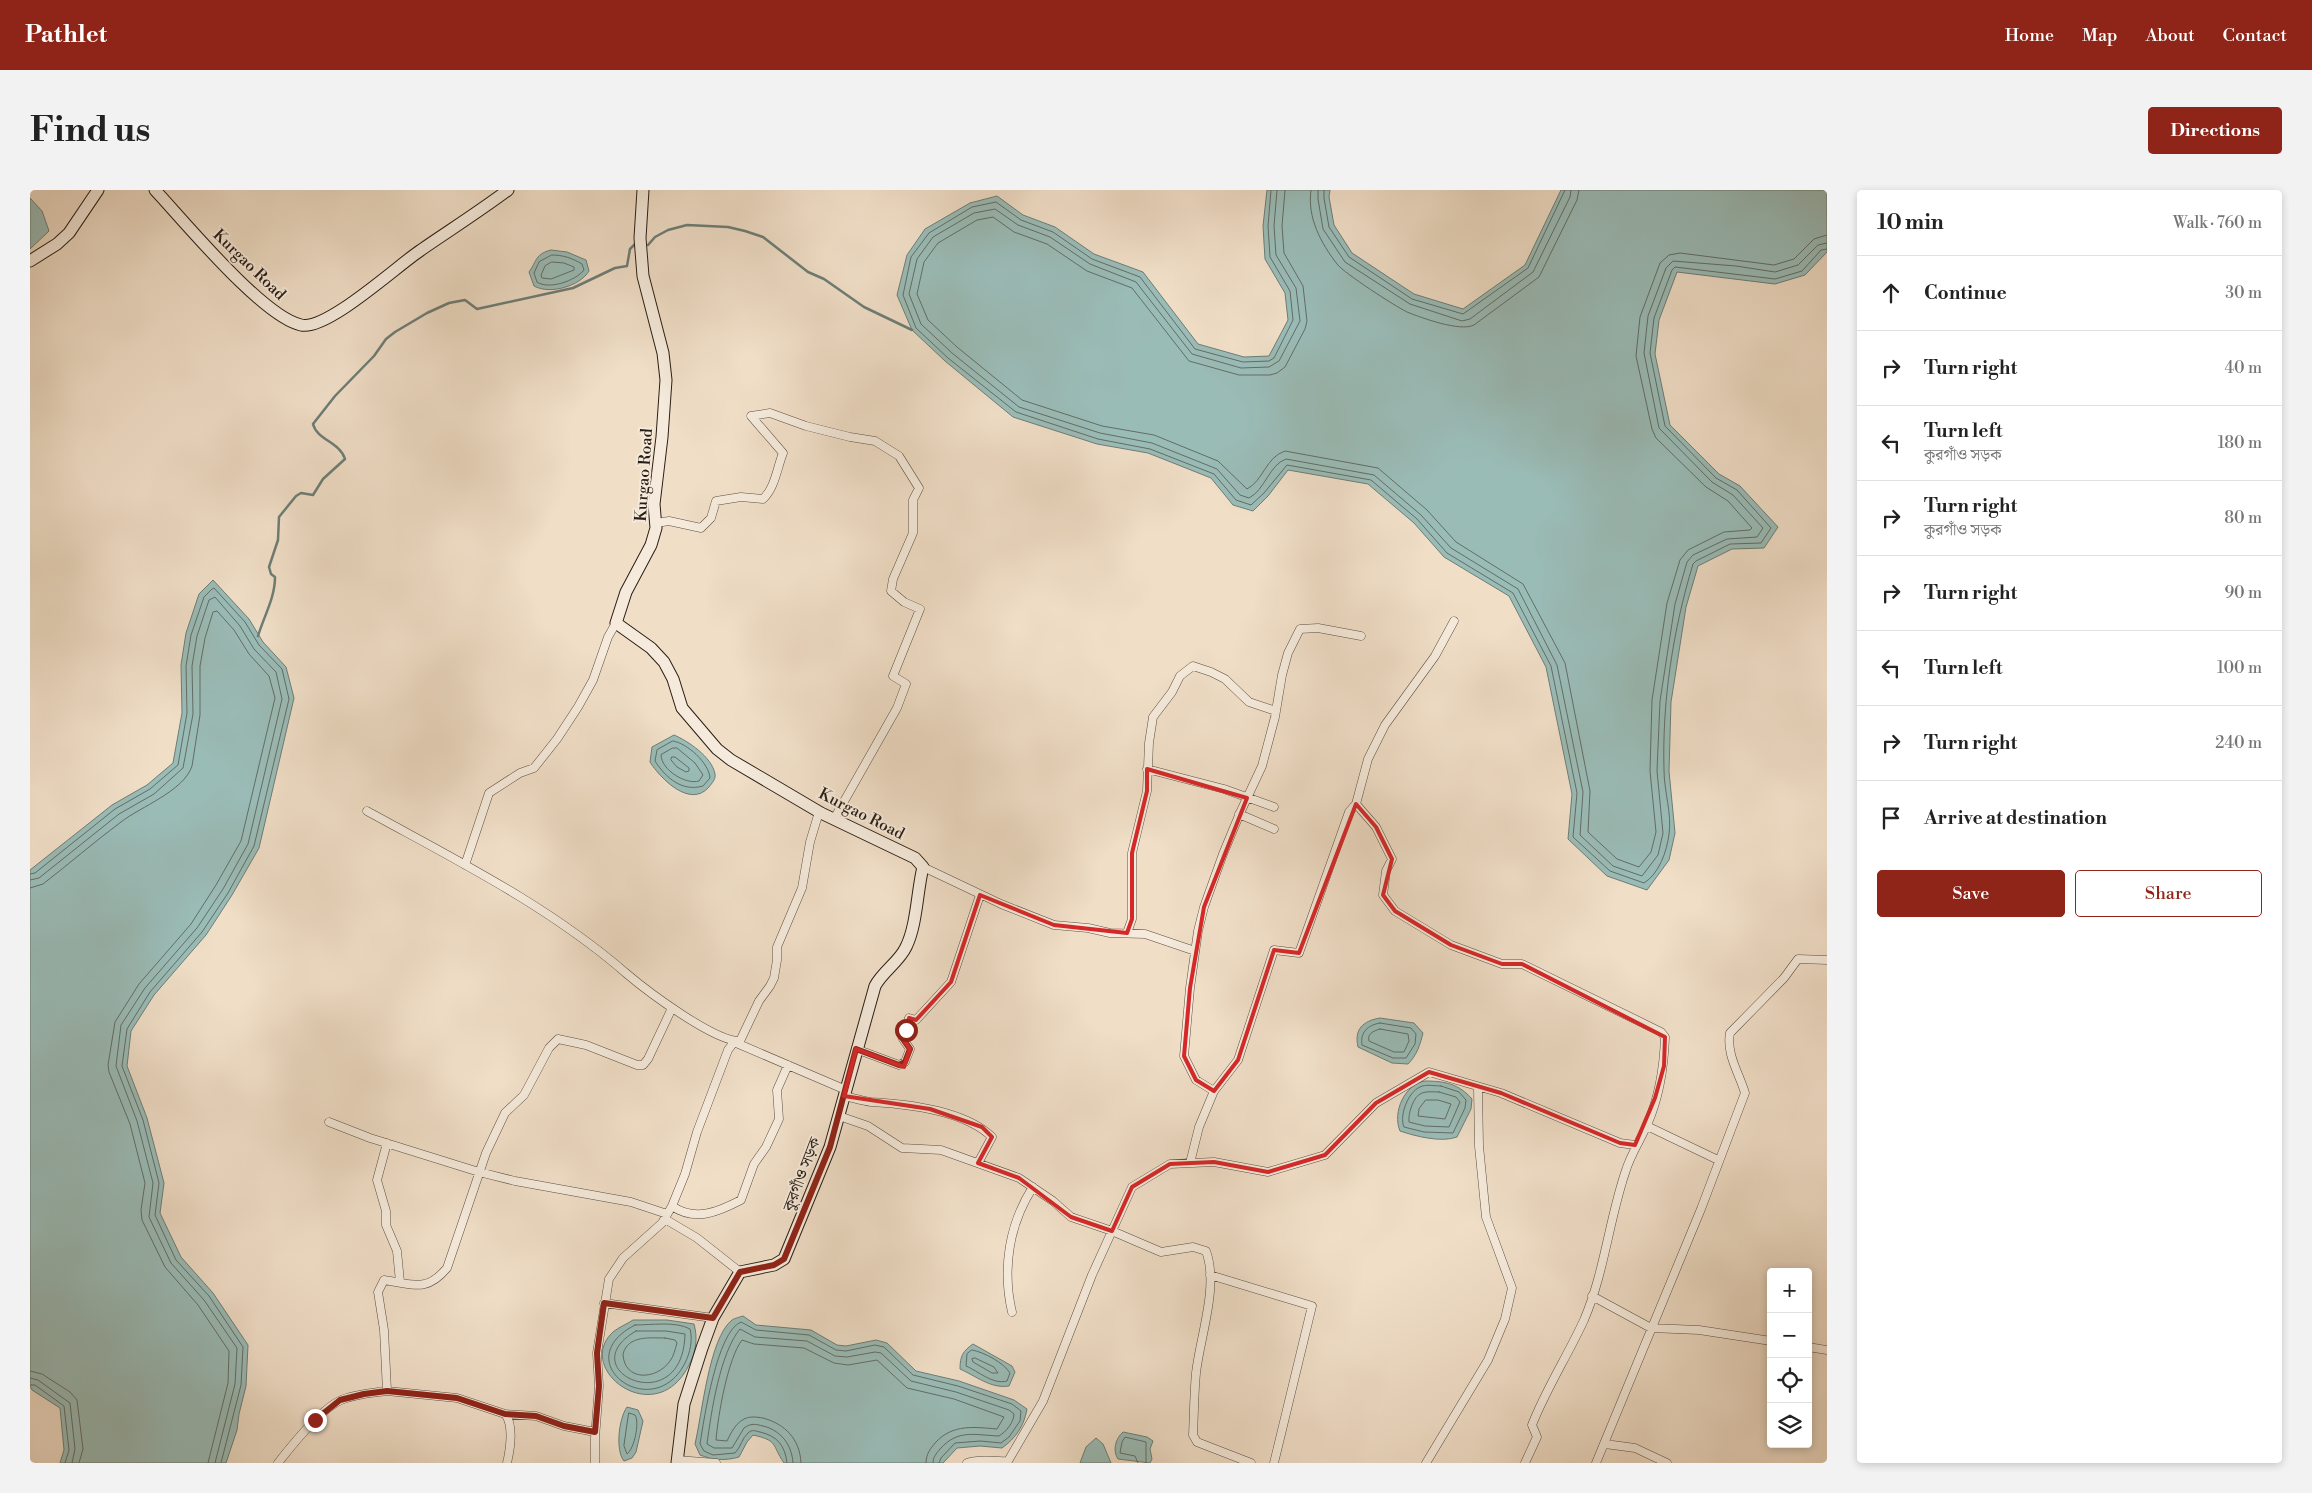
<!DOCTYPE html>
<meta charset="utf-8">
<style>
:root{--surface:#fff;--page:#f2f2f2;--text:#222;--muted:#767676;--line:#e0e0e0;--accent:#8f2418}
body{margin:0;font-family:"Libre Bodoni","Noto Serif Bengali",serif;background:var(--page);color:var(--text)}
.controls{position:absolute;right:15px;bottom:15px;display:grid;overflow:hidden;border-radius:5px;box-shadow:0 2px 8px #0003}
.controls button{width:45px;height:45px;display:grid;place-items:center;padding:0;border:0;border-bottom:1px solid var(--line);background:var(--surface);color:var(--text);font:25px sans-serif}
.stop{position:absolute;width:15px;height:15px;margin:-11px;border:4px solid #8f2418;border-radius:50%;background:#fff}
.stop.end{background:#8f2418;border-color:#fff;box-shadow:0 1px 5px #0008}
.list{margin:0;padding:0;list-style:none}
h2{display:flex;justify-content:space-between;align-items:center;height:65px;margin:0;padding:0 20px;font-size:21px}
h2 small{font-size:16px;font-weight:400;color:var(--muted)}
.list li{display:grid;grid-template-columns:32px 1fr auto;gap:15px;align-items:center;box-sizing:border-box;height:75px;padding:0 20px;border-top:1px solid var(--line)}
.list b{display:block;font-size:19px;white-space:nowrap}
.list p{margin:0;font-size:16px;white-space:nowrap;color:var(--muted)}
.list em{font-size:16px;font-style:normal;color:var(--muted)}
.actions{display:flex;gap:10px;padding:15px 20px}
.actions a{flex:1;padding:11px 0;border:1px solid var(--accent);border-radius:5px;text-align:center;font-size:18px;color:var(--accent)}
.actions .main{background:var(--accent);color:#fff}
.icon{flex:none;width:28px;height:28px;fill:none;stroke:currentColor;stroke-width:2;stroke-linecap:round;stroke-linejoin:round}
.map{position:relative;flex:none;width:1797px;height:1273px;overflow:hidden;border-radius:5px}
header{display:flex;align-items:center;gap:30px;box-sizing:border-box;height:70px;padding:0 25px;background:var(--accent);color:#fff}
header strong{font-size:24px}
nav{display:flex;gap:28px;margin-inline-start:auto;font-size:18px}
.intro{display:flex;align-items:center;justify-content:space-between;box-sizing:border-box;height:120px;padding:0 30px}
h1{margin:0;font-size:35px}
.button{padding:12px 22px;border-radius:5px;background:var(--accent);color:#fff;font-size:18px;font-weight:700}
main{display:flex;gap:30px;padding:0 30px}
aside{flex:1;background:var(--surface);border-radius:5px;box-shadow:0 2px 8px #0003}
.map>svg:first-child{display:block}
.water{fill:#9abcb7;stroke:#6d7d76}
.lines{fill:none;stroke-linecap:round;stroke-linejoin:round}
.shore{stroke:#626d66;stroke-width:1}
.stream{stroke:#6d7d76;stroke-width:2.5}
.street-casing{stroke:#5b4e42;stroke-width:9}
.secondary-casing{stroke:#291e15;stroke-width:13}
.street{stroke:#f5eadb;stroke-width:8}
.secondary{stroke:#f5eadb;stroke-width:11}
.route{stroke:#8f2418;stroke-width:6}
.marked{fill:none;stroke:#d62828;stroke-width:4;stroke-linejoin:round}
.labels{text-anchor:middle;stroke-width:4;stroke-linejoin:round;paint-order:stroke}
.street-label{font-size:16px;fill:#291e15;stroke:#f5eadb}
</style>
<header>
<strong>Pathlet</strong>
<nav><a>Home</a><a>Map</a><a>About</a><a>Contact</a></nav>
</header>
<div class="intro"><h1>Find us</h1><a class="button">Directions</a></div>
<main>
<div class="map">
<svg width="1797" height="1273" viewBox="0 0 1797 1273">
<rect width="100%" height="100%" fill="#f0dec7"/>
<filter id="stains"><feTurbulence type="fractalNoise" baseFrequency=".004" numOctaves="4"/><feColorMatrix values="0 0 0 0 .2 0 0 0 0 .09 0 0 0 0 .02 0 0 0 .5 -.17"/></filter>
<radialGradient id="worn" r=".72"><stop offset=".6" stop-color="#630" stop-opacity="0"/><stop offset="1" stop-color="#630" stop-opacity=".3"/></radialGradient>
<path class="water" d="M1237 0H1300L1299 7 1304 35 1322 63 1384 104 1433 119 1495 75 1531 0H1797V62L1775 85 1745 94 1647 82 1629 130 1625 164 1640 235 1689 284 1710 296 1748 337 1734 358 1702 359 1668 376 1656 417 1641 512 1639 581 1645 643 1639 670 1617 700 1577 686 1538 649 1542 604 1516 477 1479 406 1414 367 1384 333 1338 294 1258 280 1238 306 1223 321 1203 315 1181 288 1118 263 1067 254 983 227 915 171 882 140 867 105 877 65 895 39 940 13 967 6 993 25 1025 37 1064 64 1113 82 1168 154 1214 167 1239 166 1258 130 1255 103 1235 69 1233 36Z
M0 8 12 21 19 41 0 59Z
M521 60 537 62 556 70 559 81C550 96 520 105 504 96L499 82C507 71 505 64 521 60Z
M183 390 219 429 233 452 256 477 264 508 229 658 202 705 176 745 124 805 101 841 97 876 117 928 134 993 130 1023 151 1067 183 1103 218 1155 216 1196 209 1224 207 1240 196 1273H30L34 1260 30 1218 2 1200 0 1196V680L82 615 117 595 143 573 152 523 151 475 156 443 169 404Z
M644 545C658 551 682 567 685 584 686 589 682 593 679 597 660 619 630 588 620 572L622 557Z
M1350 828 1384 833 1393 843C1390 855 1387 865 1378 874L1362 873 1328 857C1324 839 1333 831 1350 828Z
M1395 891C1415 891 1429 894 1442 909L1441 919 1427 947C1411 953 1385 946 1370 941 1362 922 1375 894 1395 891Z
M713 1126 726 1135 781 1140 807 1155 816 1156 846 1150 857 1153 886 1181 929 1191 984 1210 997 1219C994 1236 986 1248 972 1258L950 1256 927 1258 913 1273H754C741 1254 749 1251 723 1245L717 1252 709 1267C695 1271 683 1270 670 1265L665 1254C672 1225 679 1148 702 1130 705 1128 710 1127 713 1126Z
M603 1130H637L664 1134C668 1148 666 1162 659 1175 626 1242 543 1179 583 1142 589 1137 597 1134 603 1130Z
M943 1154 982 1176 985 1182 979 1196C961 1199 946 1186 930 1179 930 1166 933 1161 943 1154Z
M597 1217 608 1220 613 1231 606 1262 602 1268 594 1271C585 1260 589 1228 597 1217Z
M1093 1242 1117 1247 1123 1251 1120 1259 1122 1269 1120 1273 1088 1269C1082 1260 1086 1248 1093 1242Z
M1066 1248 1073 1254 1081 1273H1050L1056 1257Z"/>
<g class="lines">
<path class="shore" d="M1241 0 1238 36 1240 67 1260 101 1263 130 1244 168 1239 171 1213 172 1165 159 1110 87 1062 69 1023 42 991 30 966 12 942 17 899 43 881 67 873 105 886 138 918 168 986 222 1068 249 1120 259 1184 284 1206 310 1221 315 1234 303 1257 275 1341 290 1387 329 1417 363 1483 403 1521 476 1547 603 1543 647 1580 681 1614 693C1629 684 1637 661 1639 644 1642 624 1634 601 1634 580 1632 511 1643 440 1663 374L1666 371 1700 354 1731 353 1741 338 1707 300 1686 288 1635 236 1620 163 1624 128 1642 80 1645 77 1745 89 1772 81 1791 60 1797 59
M1247 0 1244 36 1246 65 1266 98 1270 131 1249 171 1239 177 1211 178 1162 164 1106 92 1060 74 1020 47 988 35 965 19 944 23 903 47 887 69 879 104 891 134 922 163 989 217 1070 243 1122 253 1187 279 1210 305 1219 308C1235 300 1239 275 1256 269L1344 285 1391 325 1421 358 1488 399 1527 475 1553 602 1550 645 1583 676 1612 686 1628 665 1633 643 1627 581 1630 511 1645 414 1657 372 1663 365 1697 349 1727 347 1733 338 1703 305 1682 292 1629 238 1614 163 1618 126 1636 78 1643 71 1706 76 1745 82 1768 75 1788 55 1797 53
M1255 0 1252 36 1254 63 1273 96 1277 131 1275 139 1255 177 1247 183 1240 185H1209L1159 171 1102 98 1057 81 1017 54 984 42 963 27 947 30 908 53 894 72 887 104 898 130 927 157 992 210 1072 236 1124 245 1188 271 1217 299C1233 291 1236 267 1255 261L1348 278 1397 320 1426 352 1493 394 1535 473 1560 601 1558 642 1587 669 1609 677 1621 662 1626 642 1620 581 1622 510 1637 413 1650 370 1658 360 1694 342 1720 340 1722 338 1698 311 1676 297 1626 248 1622 239 1606 166 1610 127 1630 73 1639 65 1650 63 1744 75 1764 69 1784 49 1797 45
M1281 0C1277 28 1291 53 1307 74 1315 84 1365 116 1377 122 1392 128 1430 142 1444 135L1509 87 1547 10 1549 0
M1288 0V9L1293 39 1315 72 1380 114 1432 131 1440 129 1503 82 1540 7 1541 0
M1294 0V8L1299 37 1319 67 1382 109 1433 124 1498 78 1535 0
M522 65C533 65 542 68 552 74L554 80C545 91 519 100 507 92L504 83 509 72Z
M522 72 534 73 544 77V80L521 89 512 88 511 85 515 76Z
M643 551C657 553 679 573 680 588L673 596C652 602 636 588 625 571L627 560Z
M643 558H647L665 573 673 585 669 591C656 595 631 580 631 565Z
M642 567H645L659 578V581L656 582 647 577 641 570Z
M0 684 5 683 85 619 120 599 148 575 157 523 156 476 161 445 174 407 182 399 184 398 215 432 229 455 252 479 259 509 224 656 198 703 172 742 120 802 97 839 92 876 113 930 129 993 125 1025 146 1070 179 1106 213 1157 211 1195 191 1273
M0 690 9 688 89 624 124 604 153 578 163 524 162 476 167 446 179 410 185 407 210 436 224 459 246 482 252 509 218 654 193 699 167 738 115 798 91 835 86 876 107 931 123 993 119 1027 141 1073 174 1110 207 1158 205 1194 185 1273
M0 698 13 694C39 674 64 652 91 632 110 617 154 601 162 576L170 525V476L175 448 183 422 187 421 204 440 219 464 239 486 245 508 211 651 186 695 161 734 109 794 85 832 78 875 79 882 100 934 115 993 111 1020 112 1030 135 1077 168 1115 199 1161 198 1193 178 1273
M1350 833 1381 838 1386 844 1385 854 1376 868H1363L1332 855C1330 842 1338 835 1350 833Z
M1350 839 1378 844 1379 851 1374 862H1364L1339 851C1337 844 1343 841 1350 839Z
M1411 896 1429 902 1436 910 1435 918 1423 943 1394 942 1374 937C1369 926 1378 902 1390 897 1395 894 1405 896 1411 896Z
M1409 902 1426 907 1430 912 1419 937 1395 936 1379 932C1378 924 1383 906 1392 903 1397 901 1404 902 1409 902Z
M1396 910H1408L1421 914 1415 929 1388 926 1389 919Z
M605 1135C621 1135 646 1131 660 1139 663 1150 660 1163 655 1173 623 1236 535 1171 605 1135Z
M606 1141H636L655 1144C653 1233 538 1180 606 1141Z
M635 1148 645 1150 647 1153C645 1159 644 1166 640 1171 627 1190 594 1192 593 1164 598 1145 620 1148 635 1148Z
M942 1160C954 1162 974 1173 980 1183L977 1191C963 1195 948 1181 936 1176L937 1164Z
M945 1168 964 1177 968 1183H962L943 1172 942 1169Z
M0 1181 12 1184 40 1202 47 1210 53 1259 49 1273
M0 1188 8 1190 40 1213 45 1259 42 1273
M0 1195H5L34 1216 39 1260 35 1273
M599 1223 605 1225C610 1233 604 1259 597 1264L594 1256Z
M757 1273C755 1255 747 1246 730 1242 725 1241 722 1239 718 1243 712 1248 711 1257 705 1263L683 1265 674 1261 670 1254C674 1229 687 1141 711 1132L726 1140 779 1145 806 1160 816 1161 845 1155 854 1157 883 1185 928 1196 982 1214 991 1221 990 1231 979 1247 971 1253 950 1251 925 1253 911 1268 909 1273
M763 1273C762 1254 750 1240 733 1236 725 1234 721 1233 714 1238L702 1258H684L677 1254C681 1223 690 1163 710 1139L725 1147 777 1151 805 1166 817 1167 845 1162 851 1163 881 1191 926 1202 979 1220 984 1224C984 1232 976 1242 969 1246 944 1245 928 1239 910 1259 906 1264 903 1267 903 1273
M771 1273C770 1249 755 1234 733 1228 726 1227 720 1226 714 1229 705 1234 701 1243 697 1251L686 1250C688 1225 698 1168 712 1150L724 1154 774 1158 804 1173 818 1175 847 1170 877 1198 924 1209 974 1227 967 1239C944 1237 923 1234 906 1252 900 1259 896 1264 896 1273
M1108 1273 1105 1266 1090 1263 1092 1252 1095 1247 1116 1252V1273"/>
<path class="stream" d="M618 55 625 47 638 40 657 35 698 37 715 41 733 47 778 82 794 89 834 117 882 140
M228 446C234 426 245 408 245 387L241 384 239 377 248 350 249 327 266 306 271 303 283 305 293 289 315 269C310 252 287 250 283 234L305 206 344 166 356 149 365 142 397 123 419 113 435 110 447 119 543 98 585 78 597 76 600 59 605 54"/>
<defs>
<path id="street" d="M626 333 639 331 671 338 681 328 686 311 711 307 733 309C745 298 747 278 753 263L721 226 740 223 776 236 820 247 845 251 869 266 889 298 883 310V343L863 389 861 401 874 412 890 419 863 486 876 494 867 518 804 629
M1424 431 1405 466 1355 535 1338 569 1326 614 1346 637 1362 669 1356 681 1353 705 1365 721 1421 755 1472 774H1492L1631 842 1635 847C1634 876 1629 908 1617 935 1610 951 1601 964 1596 980 1579 1029 1575 1081 1554 1130 1538 1165 1516 1199 1502 1235L1507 1247 1495 1273
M1117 579 1194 599 1244 617
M337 621C426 670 519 716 597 784 617 801 685 852 710 851L729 811 740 796 744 788 747 770V757L772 698 780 652 789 622
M1209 624 1244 639
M435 675 459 603 490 583 504 578 527 549 548 517 563 490 578 447 586 433
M893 677 971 714 1024 735 1058 738 1080 743 1115 744 1165 761
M1097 743 1102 729V663L1117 601 1119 553 1123 527 1142 502 1150 486 1163 476 1181 482 1195 489 1219 512 1246 521
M826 859 869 875 875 872 880 859 873 849 879 828 886 830 921 792 950 705
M1184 901 1208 870 1244 760 1269 763 1319 622 1326 614
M814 906C823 908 832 911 841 912 878 914 934 920 962 947L948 973
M809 926 838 936 872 958 911 960 989 988 1023 1011 1041 1027 1082 1041 1131 1062 1163 1057 1176 1061C1189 1096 1170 1147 1166 1183 1164 1204 1164 1225 1163 1245L1167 1252 1221 1273
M299 932 340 948 449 982 485 991 601 1012 637 1024
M1617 936 1688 970
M357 953 347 990 356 1021V1035L367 1061 370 1092
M1160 973 1169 937 1184 901 1166 890 1154 866 1160 798 1168 741 1174 717 1193 664 1210 623 1232 576 1245 527 1252 485 1258 463 1270 439 1288 438 1331 446
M642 1016C665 1032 688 1022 711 1010L724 974 736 957 749 929 747 900 758 875
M635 1029 667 1048 710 1082
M1180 1085 1282 1116 1244 1273
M1562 1106 1621 1138 1669 1140 1741 1151
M574 1113 683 1128
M982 1122C972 1079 979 1034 1003 997
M1778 1157 1797 1160
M475 1224 506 1226 534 1236 565 1242
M1575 1254 1605 1258 1637 1273
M647 1270 686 1273
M248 1273C262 1255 291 1219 311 1210 325 1204 342 1203 357 1201
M477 1273C480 1260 484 1235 475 1224L427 1208 357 1201 354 1140 348 1102 354 1090C383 1094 396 1103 417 1078L456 963 475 923 494 905 519 858 528 849 556 855 607 875H613L618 869 642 818
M565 1273V1248L569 1196 567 1163 579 1089 593 1068 632 1033 642 1016 655 984 667 942 698 860 704 852 816 900
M937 1273C951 1268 964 1272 978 1271L1013 1211 1062 1085 1102 997 1140 974 1184 972 1238 982 1295 965 1346 913 1399 882 1471 903 1590 953 1605 955
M1396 1273 1458 1170 1475 1129 1482 1098 1456 1027 1449 956 1448 898
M1566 1273 1671 1019 1715 903C1709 883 1696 864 1700 843L1754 788 1768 769 1797 770"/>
<path id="secondary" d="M125 0C154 31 233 127 271 135 297 141 368 75 391 60 420 40 450 21 478 0
M613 0 610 48 613 86 633 163 636 190 632 247 624 314 626 338 621 355 596 402 586 433 621 458 634 472 643 489 652 518 687 559 701 570 791 623 885 668 893 677C887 701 887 735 876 757 869 772 853 781 845 796L800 957 754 1069 744 1075 710 1082 683 1128 672 1158 654 1214 647 1273
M0 71 27 54 39 43 68 0"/>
</defs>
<use href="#street" class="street-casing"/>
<use href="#secondary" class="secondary-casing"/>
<use href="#street" class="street"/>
<use href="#secondary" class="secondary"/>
</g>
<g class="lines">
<path class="route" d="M285 1230 310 1210 334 1204 357 1201 427 1208 475 1224 506 1226 534 1236 565 1242 569 1196 567 1163 574 1113 683 1128 710 1082 744 1075 754 1069 800 957 826 859 869 875 875 872 880 859 873 849 876 840"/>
</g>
<path class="marked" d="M1117 579 1217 608 1174 717 1160 798 1154 866 1166 890 1184 901 1208 870 1244 760 1269 763 1326 614 1346 637 1362 669 1353 705 1365 721 1421 755 1472 774H1492L1635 847 1634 876 1625 908 1605 955 1590 953 1471 903 1399 882 1346 913 1295 965 1238 982 1184 972 1140 974 1102 997 1082 1041 1041 1027 989 988 948 973 962 947 952 937 900 919 814 906 826 859 874 877 880 859 873 849 879 828 886 830 921 792 950 705 1024 735 1097 743 1102 729V663L1117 601Z"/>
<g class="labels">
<g class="street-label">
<text transform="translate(220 74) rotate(44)" y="6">Kurgao Road</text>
<text transform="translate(613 285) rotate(-86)" y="6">Kurgao Road</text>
<text transform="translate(832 623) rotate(27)" y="6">Kurgao Road</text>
<text transform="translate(771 984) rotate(-69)" y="6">কুরগাঁও সড়ক</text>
</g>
</g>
<rect width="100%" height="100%" filter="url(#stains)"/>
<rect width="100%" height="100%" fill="url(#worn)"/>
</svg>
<div class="controls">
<button>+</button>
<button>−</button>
<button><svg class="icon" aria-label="locate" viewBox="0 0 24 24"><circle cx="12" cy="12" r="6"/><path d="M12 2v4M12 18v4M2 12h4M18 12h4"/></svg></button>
<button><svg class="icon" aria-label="layers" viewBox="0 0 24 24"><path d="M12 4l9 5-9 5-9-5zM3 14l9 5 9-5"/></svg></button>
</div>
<div class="stop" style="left:876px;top:840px"></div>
<div class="stop end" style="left:285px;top:1230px"></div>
</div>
<aside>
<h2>10 min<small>Walk · 760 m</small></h2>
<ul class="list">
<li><svg class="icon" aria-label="ahead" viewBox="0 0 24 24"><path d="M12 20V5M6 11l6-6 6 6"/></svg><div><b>Continue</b></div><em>30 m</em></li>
<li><svg class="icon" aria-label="right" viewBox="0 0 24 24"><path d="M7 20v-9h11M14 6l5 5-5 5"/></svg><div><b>Turn right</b></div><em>40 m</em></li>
<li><svg class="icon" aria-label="left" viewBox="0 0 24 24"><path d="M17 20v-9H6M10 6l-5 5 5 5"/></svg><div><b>Turn left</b><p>কুরগাঁও সড়ক</p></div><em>180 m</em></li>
<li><svg class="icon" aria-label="right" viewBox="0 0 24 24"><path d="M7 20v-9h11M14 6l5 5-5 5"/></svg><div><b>Turn right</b><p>কুরগাঁও সড়ক</p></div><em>80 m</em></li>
<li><svg class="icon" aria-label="right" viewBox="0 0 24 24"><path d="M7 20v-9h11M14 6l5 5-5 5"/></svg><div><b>Turn right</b></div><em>90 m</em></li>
<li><svg class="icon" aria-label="left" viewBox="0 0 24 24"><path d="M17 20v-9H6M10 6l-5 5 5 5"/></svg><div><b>Turn left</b></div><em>100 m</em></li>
<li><svg class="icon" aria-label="right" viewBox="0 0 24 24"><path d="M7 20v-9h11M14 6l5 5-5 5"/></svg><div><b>Turn right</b></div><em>240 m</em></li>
<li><svg class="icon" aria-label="arrive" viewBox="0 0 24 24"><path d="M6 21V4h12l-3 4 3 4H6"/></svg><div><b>Arrive at destination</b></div></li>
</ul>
<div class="actions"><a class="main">Save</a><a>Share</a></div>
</aside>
</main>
